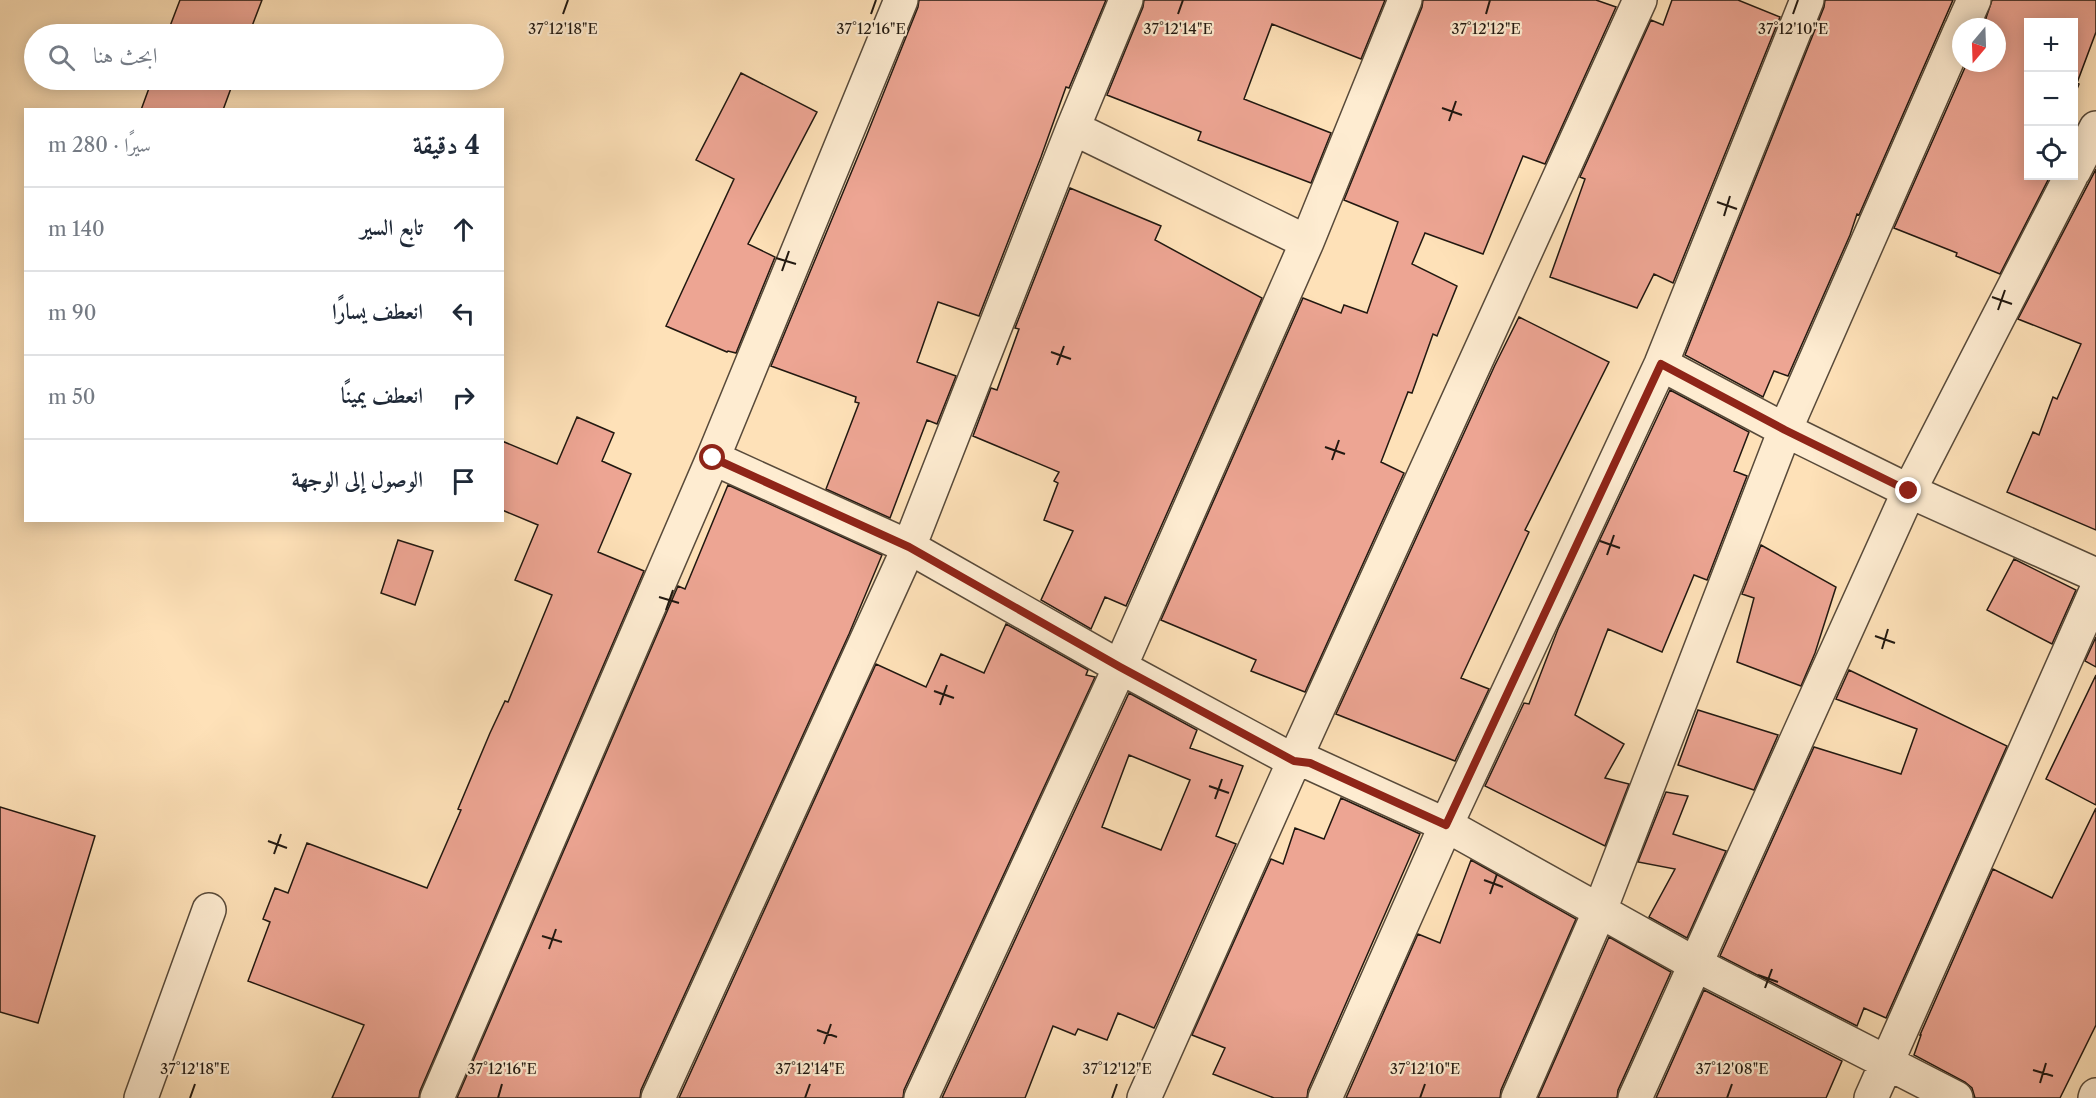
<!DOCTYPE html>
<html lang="ar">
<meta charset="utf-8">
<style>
:root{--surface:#fff;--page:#f6f6f7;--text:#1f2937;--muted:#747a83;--line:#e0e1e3}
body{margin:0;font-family:"Libre Caslon Text",Amiri,serif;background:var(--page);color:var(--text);direction:rtl}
.controls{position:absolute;right:18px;top:18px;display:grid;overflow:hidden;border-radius:0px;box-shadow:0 3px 15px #0003}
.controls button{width:54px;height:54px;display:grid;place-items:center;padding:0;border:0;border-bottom:2px solid var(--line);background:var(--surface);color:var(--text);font:30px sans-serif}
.compass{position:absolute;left:1952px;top:18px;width:54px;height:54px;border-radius:50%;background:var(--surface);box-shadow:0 3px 15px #0003;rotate:199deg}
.stop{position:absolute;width:18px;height:18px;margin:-14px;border:4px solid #8f2418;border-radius:50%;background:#fff}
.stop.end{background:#8f2418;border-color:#fff;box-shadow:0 2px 6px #0008}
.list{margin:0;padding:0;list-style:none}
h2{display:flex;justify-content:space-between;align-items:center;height:78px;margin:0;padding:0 24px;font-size:26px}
h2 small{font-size:20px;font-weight:400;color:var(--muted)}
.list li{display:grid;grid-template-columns:39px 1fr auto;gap:18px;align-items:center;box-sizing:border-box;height:84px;padding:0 24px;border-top:2px solid var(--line)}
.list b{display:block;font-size:22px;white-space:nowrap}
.list em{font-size:20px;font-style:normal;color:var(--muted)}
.icon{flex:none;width:33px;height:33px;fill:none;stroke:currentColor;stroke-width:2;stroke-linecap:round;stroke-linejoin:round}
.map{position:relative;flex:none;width:2096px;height:1098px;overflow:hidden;direction:ltr}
.search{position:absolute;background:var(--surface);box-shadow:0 3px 15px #0003;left:24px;top:24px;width:480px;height:66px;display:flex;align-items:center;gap:15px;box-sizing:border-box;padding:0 21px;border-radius:33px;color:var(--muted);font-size:22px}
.panel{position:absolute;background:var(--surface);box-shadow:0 3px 15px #0003;left:24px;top:108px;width:480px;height:414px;border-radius:0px;direction:rtl}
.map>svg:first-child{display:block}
.building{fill:#eda593;stroke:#211810;stroke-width:1.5;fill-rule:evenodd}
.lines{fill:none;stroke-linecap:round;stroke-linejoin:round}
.minor-casing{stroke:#584a3a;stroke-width:36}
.minor{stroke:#feecd1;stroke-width:33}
.route{stroke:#8f2418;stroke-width:8}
.ticks{fill:none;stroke:#211810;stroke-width:2}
.ticks-label{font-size:15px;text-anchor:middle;fill:#211810;stroke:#feecd1;stroke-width:4.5;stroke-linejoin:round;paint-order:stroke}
</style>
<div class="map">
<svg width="2096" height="1098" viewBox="0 0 2096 1098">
<rect width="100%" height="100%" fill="#fee1b8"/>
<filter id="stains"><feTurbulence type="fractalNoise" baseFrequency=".00333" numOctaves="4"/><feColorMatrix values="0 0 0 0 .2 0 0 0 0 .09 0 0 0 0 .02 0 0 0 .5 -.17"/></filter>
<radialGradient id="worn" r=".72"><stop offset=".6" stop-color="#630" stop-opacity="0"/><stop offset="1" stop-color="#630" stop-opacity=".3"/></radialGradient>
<path class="building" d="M180 0H262L249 34H167Z
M919 0H1106L1069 88 1066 87 1041 157 979 316 938 302 917 362 956 376 937 424 927 420 890 518 826 489 859 403 855 402 856 397 771 366 866 137 918 7Z
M1144 0H1385L1361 59 1272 24 1244 99 1331 133 1311 183 1198 140 1201 132 1107 95 1143 7Z
M1423 0H1596L1616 7 1545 164 1523 156 1483 254 1425 233 1412 264 1457 286 1437 336 1433 334 1412 393 1408 392 1381 462 1404 473 1305 692 1251 671 1256 660 1161 620 1303 298 1341 313 1344 305 1367 313 1398 222 1344 200 1422 7Z
M1672 0H1738L1780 17 1673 283 1654 274 1637 308 1550 277 1585 179 1580 177 1651 20 1663 25Z
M1825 0H1953L1859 215 1857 214 1850 235 1788 376 1774 371 1763 397 1685 355 1824 7Z
M1992 0H2096V32L2077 83 2079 84 2073 99V22H2028V176H2050L2000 274 1956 256 1957 253 1894 228 1967 63H1997V27H1983Z
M741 73 817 112 748 244 775 257 736 353 728 351 727 352 666 326 734 179 696 160Z
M152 80H234L223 110H141Z
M2096 169V530L2007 492 2033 432 2039 435 2053 397 2057 399 2081 344 2018 319Z
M1070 188 1161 226 1155 240 1262 298 1126 606 1105 597 1091 629 1041 600 1073 531 1044 520 1058 483 1054 481 1059 472 973 436 991 388 997 390 1019 329 1015 328Z
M1519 317 1609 362 1525 530 1529 532 1461 678 1489 689 1455 761 1336 714 1495 365Z
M1670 390 1749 432 1734 471 1747 476 1707 580 1694 575 1662 652 1608 629 1575 715 1624 744 1605 778 1629 784 1605 846 1485 786 1524 703 1529 704 1558 629Z
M577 417 614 433 602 461 631 474 598 552 644 571 420 1091 419 1098H332L364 1025 248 981 270 922 263 919 275 888 288 893 307 843 427 888 461 810 458 809 490 733 505 701 508 702 552 595 515 580 538 525 502 510V441L557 464Z
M728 485 882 555 849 634 641 1090 640 1098H457L678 586 685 589Z
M398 540 433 551 415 605 381 593Z
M1761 545 1836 587 1815 653 1801 686 1737 662 1754 598 1742 594Z
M2014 559 2076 590 2052 644 1987 610Z
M1006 624 1088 670 1086 675 1095 677 904 1090 903 1098H679L876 664 926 687 941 654 984 673Z
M2096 637V667L2085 661Z
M1849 670 2007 746 1886 1018 1864 1008 1857 1026 1720 956 1814 747 1901 774 1917 729 1836 699Z
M2096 675V805L2046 779Z
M1129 693 1197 730 1190 748 1243 766 1216 836 1236 844 1157 1022 1154 1028 1118 1013 1107 1040 1078 1029 1075 1035 1053 1026 1025 1098H942ZM1129 755 1190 780 1161 850 1102 827Z
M1698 710 1778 735 1754 790 1678 765Z
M1666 792 1688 796 1673 834 1726 851 1687 938 1649 917 1675 869 1638 862Z
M1341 798 1420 834 1308 1090 1307 1098H1274L1213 1074 1225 1048 1192 1035 1271 859 1283 864 1295 828 1324 839Z
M0 807 95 836 38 1023 0 1012Z
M2096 808V1025L2060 1098H1975L1972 1088 1965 1082 1914 1055 1921 1035H1920L1993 869 2052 898Z
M1471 860 1576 919 1501 1090 1500 1098H1346L1418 934 1440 943Z
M1609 937 1671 972 1618 1090 1617 1098H1538Z
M1704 990 1842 1061 1826 1098H1656Z"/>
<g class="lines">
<defs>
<path id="minor" d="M1962 27 1974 0
M1073 128 1307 242
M2074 171 2096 128
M1661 364 1785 430 1909 491 2096 575
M713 458 901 0
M141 1098 209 910
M437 1098 713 458 909 547 1120 667 1294 761 1310 763 1446 825 1695 964 1956 1098
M658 1098 909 547 1073 128 1126 0
M921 1098 1120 667 1307 242 1405 0
M1144 1098 1294 761 1640 0
M1325 1098 1446 825 1661 364 1807 0
M1518 1098 1600 910 1785 430 1961 29
M1635 1098 1909 491 2071 176
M1871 1098 2096 591
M2095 1098 2096 1095"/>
</defs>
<use href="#minor" class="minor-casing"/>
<use href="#minor" class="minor"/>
</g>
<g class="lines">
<path class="route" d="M713 458 909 547 1120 667 1294 761 1310 763 1446 825 1661 364 1785 430 1909 491"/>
</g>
<path class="ticks" d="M563 14 568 0M871 14 876 0M1178 14 1183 0M1486 14 1490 0M1793 14 1798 0M1442 108 1462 115M1449 121 1456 101M1717 202 1737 209M1724 216 1730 196M776 258 796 264M782 271 789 251M1992 297 2012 304M1998 310 2005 290M1051 352 1071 359M1057 365 1064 346M1325 447 1345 454M1332 460 1339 440M1600 541 1620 548M1607 555 1614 535M659 597 679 603M666 610 673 590M1875 636 1895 643M1882 649 1888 629M934 691 954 698M940 705 947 685M1209 786 1229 793M1215 799 1222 779M268 841 287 848M274 854 281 834M1484 880 1503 887M1490 894 1497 874M542 936 562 942M549 949 556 929M1758 975 1778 982M1765 988 1772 969M817 1030 837 1037M824 1044 831 1024M2033 1070 2053 1076M2040 1083 2046 1063M190 1098 195 1084M498 1098 502 1084M805 1098 810 1084M1112 1098 1117 1084M1420 1098 1425 1084M1727 1098 1732 1084"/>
<g class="ticks-label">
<text x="1793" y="34">37°12'10"E</text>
<text x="563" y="34">37°12'18"E</text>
<text x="871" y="34">37°12'16"E</text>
<text x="1178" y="34">37°12'14"E</text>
<text x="1486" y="34">37°12'12"E</text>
<text x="195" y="1074">37°12'18"E</text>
<text x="502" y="1074">37°12'16"E</text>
<text x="810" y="1074">37°12'14"E</text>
<text x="1117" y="1074">37°12'12"E</text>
<text x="1425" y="1074">37°12'10"E</text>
<text x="1732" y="1074">37°12'08"E</text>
</g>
<rect width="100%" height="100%" filter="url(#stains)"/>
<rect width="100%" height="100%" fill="url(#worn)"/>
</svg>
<div class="controls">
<button>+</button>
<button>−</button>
<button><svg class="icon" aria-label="locate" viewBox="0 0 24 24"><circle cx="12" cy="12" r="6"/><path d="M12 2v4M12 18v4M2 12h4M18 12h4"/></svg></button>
</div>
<svg class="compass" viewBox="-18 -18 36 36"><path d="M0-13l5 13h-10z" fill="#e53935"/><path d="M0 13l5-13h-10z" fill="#747a83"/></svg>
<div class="stop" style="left:713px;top:458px"></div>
<div class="stop end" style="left:1909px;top:491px"></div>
<div class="search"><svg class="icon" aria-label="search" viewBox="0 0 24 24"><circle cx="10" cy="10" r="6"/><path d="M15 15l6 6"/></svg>ابحث هنا</div>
<section class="panel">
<h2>4 دقيقة<small>سيرًا · 280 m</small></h2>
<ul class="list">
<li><svg class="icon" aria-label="ahead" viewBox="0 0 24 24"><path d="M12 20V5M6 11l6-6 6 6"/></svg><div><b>تابع السير</b></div><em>140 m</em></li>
<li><svg class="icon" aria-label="left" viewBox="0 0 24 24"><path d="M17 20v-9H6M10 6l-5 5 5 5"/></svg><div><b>انعطف يسارًا</b></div><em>90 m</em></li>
<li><svg class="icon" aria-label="right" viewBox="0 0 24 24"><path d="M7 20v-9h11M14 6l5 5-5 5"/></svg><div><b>انعطف يمينًا</b></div><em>50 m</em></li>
<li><svg class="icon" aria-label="arrive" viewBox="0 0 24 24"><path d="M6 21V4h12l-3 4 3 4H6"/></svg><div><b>الوصول إلى الوجهة</b></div></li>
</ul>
</section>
</div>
